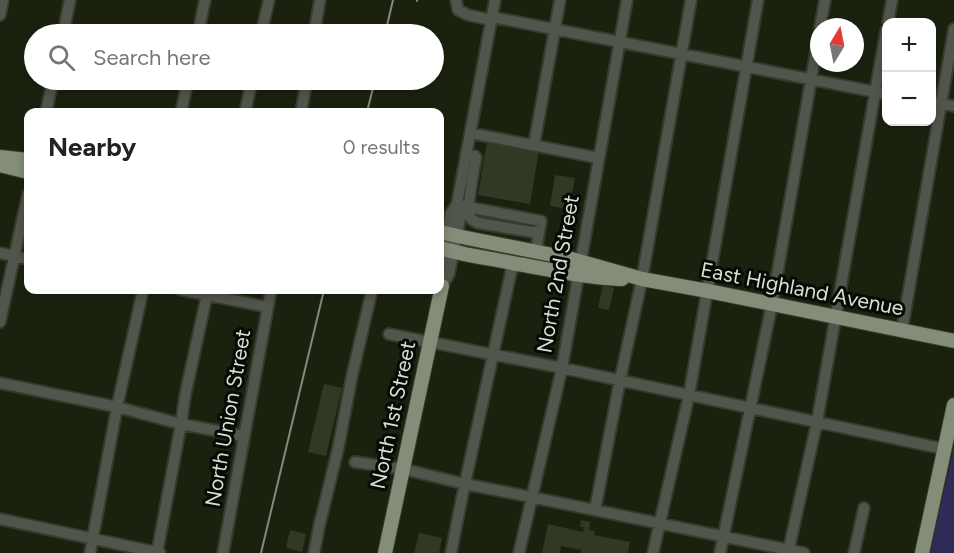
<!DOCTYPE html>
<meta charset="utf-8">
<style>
:root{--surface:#fff;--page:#f6f6f6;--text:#222;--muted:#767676;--line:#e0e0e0}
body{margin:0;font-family:Figtree,sans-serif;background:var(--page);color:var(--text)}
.controls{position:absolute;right:18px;top:18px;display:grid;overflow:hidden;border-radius:12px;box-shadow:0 3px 9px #0003}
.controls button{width:54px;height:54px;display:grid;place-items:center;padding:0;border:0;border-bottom:2px solid var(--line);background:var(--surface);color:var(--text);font:30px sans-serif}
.compass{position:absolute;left:810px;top:18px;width:54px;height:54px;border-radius:50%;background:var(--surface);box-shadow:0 3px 9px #0003;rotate:10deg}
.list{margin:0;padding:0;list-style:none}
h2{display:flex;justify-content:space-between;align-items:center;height:78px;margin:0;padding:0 24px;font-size:26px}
h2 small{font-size:20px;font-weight:400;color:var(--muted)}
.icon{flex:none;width:33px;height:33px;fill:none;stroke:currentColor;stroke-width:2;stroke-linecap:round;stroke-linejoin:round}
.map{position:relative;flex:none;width:954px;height:553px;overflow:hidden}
.search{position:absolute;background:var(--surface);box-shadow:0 3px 9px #0003;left:24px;top:24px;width:420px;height:66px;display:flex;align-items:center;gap:15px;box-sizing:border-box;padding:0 21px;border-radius:33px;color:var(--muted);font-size:22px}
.panel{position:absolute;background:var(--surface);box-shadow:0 3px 9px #0003;left:24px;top:108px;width:420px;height:186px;border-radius:12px}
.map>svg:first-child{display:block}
.green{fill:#302a58}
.building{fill:#313925}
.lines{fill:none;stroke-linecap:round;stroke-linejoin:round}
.minor-casing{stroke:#353c2a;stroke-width:14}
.major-casing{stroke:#353c2a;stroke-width:16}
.minor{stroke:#51564c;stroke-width:10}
.major{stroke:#848d79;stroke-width:14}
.rail{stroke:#848a7b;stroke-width:2}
.labels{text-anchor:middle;stroke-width:6;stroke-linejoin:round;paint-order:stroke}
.street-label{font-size:21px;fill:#dadfd3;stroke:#070a04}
</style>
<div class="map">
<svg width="954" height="553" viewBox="0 0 954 553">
<rect width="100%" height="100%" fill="#1a220f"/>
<path class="green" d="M954 446V553H930Z"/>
<path class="building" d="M487 141 539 150 530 204 478 195Z
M555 175 575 178 569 209 550 206Z
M603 285 614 288 609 310 598 308Z
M324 384 342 388 326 456 308 452Z
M581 520 590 522 589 530 595 531 594 535 630 542 628 553H581V550L561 546 560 553H542L548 524 583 532 584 527H580Z
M290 530 306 534 302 552 286 548Z
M419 533 442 538 439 553H414Z"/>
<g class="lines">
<defs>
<path id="minor" d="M456 0 458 10 468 15 491 20
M0 15 3 0
M492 17 886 94
M888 22 892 0
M820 27 825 0
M63 34 70 0
M198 34 205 0
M261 34 269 0
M314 34 320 0
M932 102 954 106
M46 112 53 80
M181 112 188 80
M245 112 252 80
M301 112 307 80
M470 133 599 158
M534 145 560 0
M466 154 475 156 476 158C474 169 466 210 470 217 472 221 475 221 478 223L538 233
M463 206 541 221 536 251
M0 253 28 259
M440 272 451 213 457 204 495 0
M442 286 449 274 461 214 457 204
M181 290 268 307
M0 322 28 194
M902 330 954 29
M389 334 562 368 944 449
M0 383 117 407 181 424 244 436
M355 462 403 469 465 484 531 497 804 553
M595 510 620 380 642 279 691 0
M0 519 160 553
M90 553 117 407 143 290
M157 553 181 424 185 396 208 290
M223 553 271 290
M314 553 319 527 338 449 352 376 372 290
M451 553 462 497 513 263
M519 553 562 368 627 0
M653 553 689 395 758 0
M720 553 772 304 819 34
M788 553 817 422 886 31
M854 553 864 508"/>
<path id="major" d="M0 157 28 160
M0 165 28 172
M440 232 467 238 568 258 642 279 708 291 954 341
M440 248C463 255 488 258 512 263 548 269 585 278 622 279
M385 553 442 286
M922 553 954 405"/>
</defs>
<use href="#minor" class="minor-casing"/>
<use href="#major" class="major-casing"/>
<use href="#minor" class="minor"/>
<use href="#major" class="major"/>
<path class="rail" d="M417 1V0
M385 34 393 0
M367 112 375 80
M261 553 324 290"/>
</g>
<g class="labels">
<g class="street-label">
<text transform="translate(558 274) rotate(-80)" y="7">North 2nd Street</text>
<text transform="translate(802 289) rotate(11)" y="7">East Highland Avenue</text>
<text transform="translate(393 415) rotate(-78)" y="7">North 1st Street</text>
<text transform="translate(228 418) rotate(-80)" y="7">North Union Street</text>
</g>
</g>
</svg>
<div class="controls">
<button>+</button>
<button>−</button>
</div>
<svg class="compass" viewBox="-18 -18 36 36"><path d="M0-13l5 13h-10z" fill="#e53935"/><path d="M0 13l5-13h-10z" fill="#767676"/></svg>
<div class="search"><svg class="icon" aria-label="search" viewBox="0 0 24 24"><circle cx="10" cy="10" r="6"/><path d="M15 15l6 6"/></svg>Search here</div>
<section class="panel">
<h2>Nearby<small>0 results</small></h2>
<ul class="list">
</ul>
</section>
</div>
